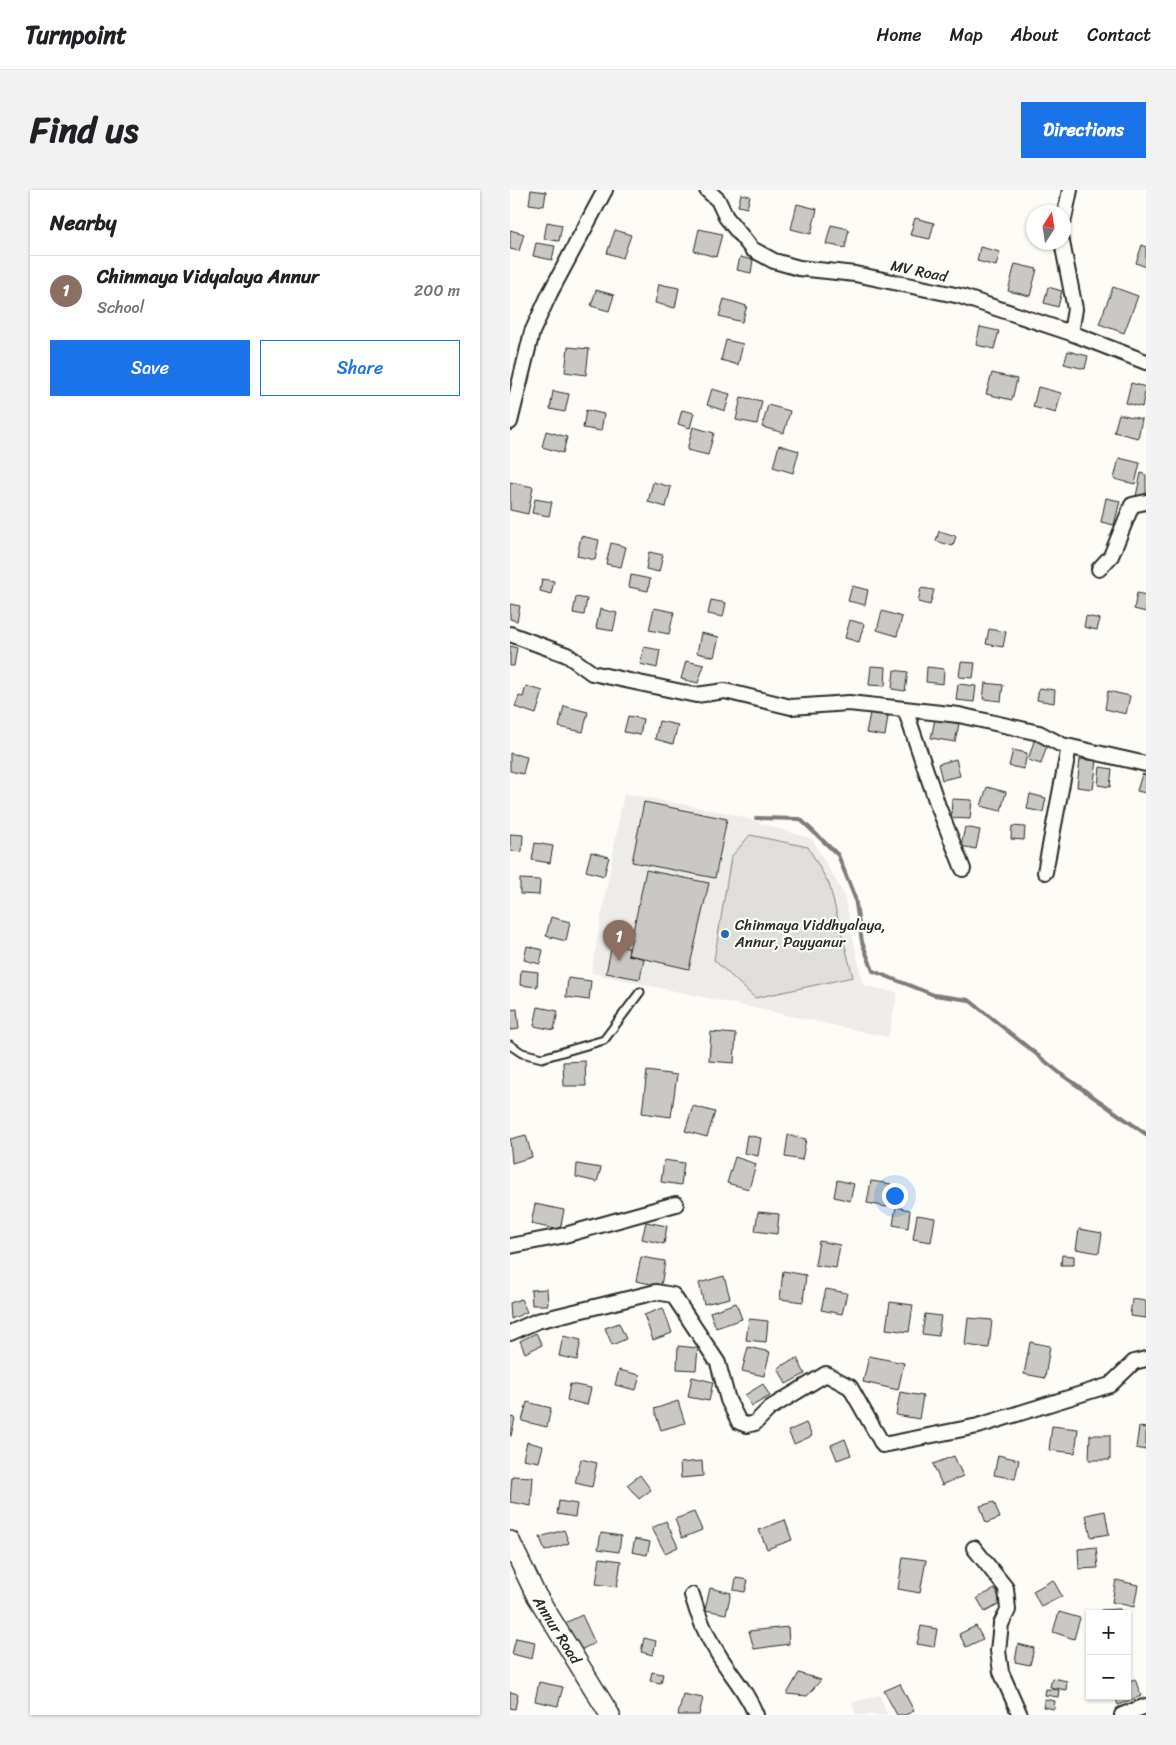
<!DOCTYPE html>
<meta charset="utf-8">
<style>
:root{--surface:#fff;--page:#f2f2f2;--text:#202124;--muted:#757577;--line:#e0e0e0;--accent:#1a73e8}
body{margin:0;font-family:Sriracha,sans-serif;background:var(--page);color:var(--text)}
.controls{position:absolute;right:15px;bottom:15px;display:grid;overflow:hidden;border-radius:0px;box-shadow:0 1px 4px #0004}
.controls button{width:45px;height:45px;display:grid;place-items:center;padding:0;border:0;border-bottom:1px solid var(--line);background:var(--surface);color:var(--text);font:25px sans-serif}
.compass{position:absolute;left:516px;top:15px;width:45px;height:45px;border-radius:50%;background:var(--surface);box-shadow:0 1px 4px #0004;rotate:12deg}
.you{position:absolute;left:384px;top:1005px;width:18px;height:18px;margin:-12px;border:4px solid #fff;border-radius:50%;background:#1a73e8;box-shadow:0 0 0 8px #1a73e833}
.badge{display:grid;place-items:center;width:32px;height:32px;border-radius:50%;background:var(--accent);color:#fff;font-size:16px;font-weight:700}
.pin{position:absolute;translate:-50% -41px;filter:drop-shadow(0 1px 2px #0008)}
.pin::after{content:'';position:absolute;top:26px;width:18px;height:15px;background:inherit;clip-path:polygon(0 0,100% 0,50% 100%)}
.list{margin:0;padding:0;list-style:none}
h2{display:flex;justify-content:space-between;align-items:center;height:65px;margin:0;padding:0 20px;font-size:21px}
h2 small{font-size:16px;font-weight:400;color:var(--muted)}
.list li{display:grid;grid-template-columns:32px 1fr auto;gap:15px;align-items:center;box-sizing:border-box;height:70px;padding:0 20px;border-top:1px solid var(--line)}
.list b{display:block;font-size:19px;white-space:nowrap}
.list p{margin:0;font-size:16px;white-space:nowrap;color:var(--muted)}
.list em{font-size:16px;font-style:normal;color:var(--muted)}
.actions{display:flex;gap:10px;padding:15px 20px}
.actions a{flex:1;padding:11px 0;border:1px solid var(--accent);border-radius:0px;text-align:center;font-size:18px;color:var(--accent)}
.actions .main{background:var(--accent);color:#fff}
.map{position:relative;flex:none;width:636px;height:1525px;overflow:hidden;border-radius:0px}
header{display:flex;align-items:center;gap:30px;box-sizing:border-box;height:70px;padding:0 25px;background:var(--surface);border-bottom:1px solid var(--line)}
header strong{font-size:24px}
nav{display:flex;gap:28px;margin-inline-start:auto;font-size:18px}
.intro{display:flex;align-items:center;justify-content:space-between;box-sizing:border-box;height:120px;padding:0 30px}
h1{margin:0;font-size:35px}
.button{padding:12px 22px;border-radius:0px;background:var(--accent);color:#fff;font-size:18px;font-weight:700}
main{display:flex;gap:30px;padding:0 30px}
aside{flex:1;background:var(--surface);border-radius:0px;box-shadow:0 1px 4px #0004}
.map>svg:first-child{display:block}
.built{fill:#edece8}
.green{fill:#dfdeda;stroke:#858482}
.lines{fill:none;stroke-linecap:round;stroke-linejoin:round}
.stream{stroke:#7e7d7b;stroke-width:4}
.building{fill:#c9c8c4;stroke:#2b2b2b}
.lane-casing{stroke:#2b2b2b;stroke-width:11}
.street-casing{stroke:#2b2b2b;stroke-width:18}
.secondary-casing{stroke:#2b2b2b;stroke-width:22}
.lane{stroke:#fdfcf7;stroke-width:7}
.street{stroke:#fdfcf7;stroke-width:14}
.secondary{stroke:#fdfcf7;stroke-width:19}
.poi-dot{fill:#1f6fb2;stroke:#fdfcf7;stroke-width:2}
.labels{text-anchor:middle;stroke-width:4.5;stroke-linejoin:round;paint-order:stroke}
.street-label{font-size:15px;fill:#2b2b2b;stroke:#fdfcf7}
.poi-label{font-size:15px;fill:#2b2b2b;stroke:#fdfcf7;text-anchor:start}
</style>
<header>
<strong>Turnpoint</strong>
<nav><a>Home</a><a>Map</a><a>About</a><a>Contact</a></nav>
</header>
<div class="intro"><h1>Find us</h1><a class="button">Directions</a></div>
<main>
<aside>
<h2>Nearby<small></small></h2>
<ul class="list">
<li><span class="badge" style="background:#8d6e63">1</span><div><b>Chinmaya Vidyalaya Annur</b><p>School</p></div><em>200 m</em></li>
</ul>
<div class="actions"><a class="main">Save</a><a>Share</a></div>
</aside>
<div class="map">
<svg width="636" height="1525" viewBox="0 0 636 1525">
<rect width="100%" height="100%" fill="#fdfcf7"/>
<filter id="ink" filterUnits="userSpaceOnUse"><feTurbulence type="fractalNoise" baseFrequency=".02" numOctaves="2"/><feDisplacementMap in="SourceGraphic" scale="10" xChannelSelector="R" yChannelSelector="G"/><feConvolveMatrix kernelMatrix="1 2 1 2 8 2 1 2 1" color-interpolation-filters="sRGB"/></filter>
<g filter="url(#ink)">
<path class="built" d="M114 603 222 624 302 649 334 705 353 795 388 803 378 847 81 783Z
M370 1505 377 1525H346L342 1513Z"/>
<path class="green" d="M240 645 298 657 319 694 343 787 245 808 204 770 221 667Z"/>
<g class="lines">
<path class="stream" d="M246 628 290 629 328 665 345 708 352 752 363 781 424 805 459 810 551 884 636 944"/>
</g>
<path class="building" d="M21 0 36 2 34 16 19 14Z
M231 4 240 6 237 18 228 16Z
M287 14 307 19 301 44 281 39Z
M405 28 424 33 420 49 400 45Z
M37 32 52 35 49 51 34 49Z
M321 35 339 39 335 58 316 54Z
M189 39 212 44 206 67 184 61Z
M0 40 14 44 9 61 0 59Z
M105 40 121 45 113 68 97 63Z
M26 53 45 56 42 70 23 66Z
M632 55 636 57V77L626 73Z
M470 57 490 62 486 76 467 71Z
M230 67 243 70 241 83 227 80Z
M505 74 527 79 520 106 498 101Z
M149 94 169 98 165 118 145 113Z
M538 97 552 101 548 117 534 113Z
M603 97 628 106 614 143 589 134Z
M86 100 104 105 99 121 81 116Z
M214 109 237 116 232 132 209 126Z
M470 137 489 141 484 159 466 155Z
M216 150 233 154 228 175 211 170Z
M58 157 79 159 76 185 55 182Z
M558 161 578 166 575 179 554 174Z
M482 183 507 189 502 210 476 204Z
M621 193 636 197 632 217 616 213Z
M528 197 551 203 546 223 523 217Z
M202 199 220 204 215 221 197 215Z
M43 201 59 204 55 222 40 219Z
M231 207 252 211 247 234 226 230Z
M258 215 280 221 274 243 252 237Z
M76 220 94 224 91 241 73 238Z
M172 220 184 223 180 238 168 234Z
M609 224 632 229 628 248 604 242Z
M183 237 204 243 198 265 177 260Z
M36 241 57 247 53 263 32 257Z
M269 255 289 261 283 283 263 277Z
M609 268 630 273 625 294 604 289Z
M631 283 636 285V308L626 306Z
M0 292 23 297 18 324 0 320Z
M143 292 161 297 156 317 138 312Z
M596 308 610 311 604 335 591 332Z
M25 309 42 312 39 326 22 323Z
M429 341 446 346 443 356 426 351Z
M71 346 89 350 85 370 67 366Z
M101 353 116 357 111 377 96 374Z
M139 362 153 365 149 382 136 379Z
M121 385 140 389 138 401 119 397Z
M32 389 44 391 41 404 30 401Z
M342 396 358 400 355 415 338 411Z
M411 398 424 400 420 415 408 412Z
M627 403 636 405V422L624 419Z
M66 407 77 409 74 425 63 423Z
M201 410 216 413 213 427 198 424Z
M0 414 10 416 7 431 0 429Z
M144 418 164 422 159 444 139 440Z
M90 419 107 423 103 441 86 438Z
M372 421 392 427 387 446 367 440Z
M576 426 590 429 587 440 574 437Z
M340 430 354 434 349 452 335 448Z
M479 439 496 442 493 457 476 454Z
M191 443 209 447 204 467 187 463Z
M0 456 7 458 4 476H0Z
M134 457 150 460 147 478 130 474Z
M176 471 194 475 188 493 171 489Z
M451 472 465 473 463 488 449 487Z
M361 476 376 477 375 496 359 495Z
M417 477 434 479 433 494 416 492Z
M384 480 398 482 395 501 382 499Z
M475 493 493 495 491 511 473 509Z
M448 494 466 496 464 512 446 510Z
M16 496 33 501 26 524 5 517 9 506 13 507Z
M529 498 545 500 544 513 527 510Z
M598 501 620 506 616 524 595 519Z
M54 516 78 522 73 542 49 537Z
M360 523 378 526 375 546 356 543Z
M118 526 133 529 130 545 114 542Z
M425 529 449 534 445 552 421 548Z
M149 531 168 535 163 554 145 549Z
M525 548 538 552 531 574 518 570Z
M503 560 517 563 514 579 499 576Z
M0 563 17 567 13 584 0 581Z
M446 569 450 586 432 590 428 574Z
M570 569 587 571 583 599 567 597Z
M590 577 602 579 600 597 588 595Z
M632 584 636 585V603L627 601Z
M477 597 496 602 491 621 471 616Z
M520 604 536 608 533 622 517 619Z
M442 609 462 610 460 629 441 628Z
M134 612 217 629 205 688 122 672Z
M502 636 515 637 514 650 501 649Z
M455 637 470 640 466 659 451 656Z
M0 644 13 645 12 662 0 661Z
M25 653 43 656 40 673 22 670Z
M81 662 99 667 94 686 76 681Z
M136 680 199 693 179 779 118 765Z
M10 689 30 690 29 705 10 704Z
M41 727 60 732 56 751 36 746Z
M102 755 119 758 118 765 134 768 130 789 96 783Z
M17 756 33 760 30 774 14 770Z
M11 780 28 782 27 797 10 795Z
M58 788 81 791 79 810 56 807Z
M28 817 48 821 44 840 24 836Z
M7 819 9 839 0 840V820Z
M201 842 226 844 224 873 199 871Z
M75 871 76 896H54L53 872Z
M137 881 167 885 161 927 132 923Z
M183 916 205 922 197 947 175 941Z
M16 945 22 967 2 973 0 949Z
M237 945 251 948 248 966 234 963Z
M278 945 296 949 292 970 275 967Z
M225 967 246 974 239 999 217 993Z
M154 970 174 973 171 995 151 992Z
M67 974 91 978 87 992 66 987Z
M327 990 344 994 340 1011 324 1007Z
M361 991 381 994 377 1017 357 1013Z
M25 1014 54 1020 50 1040 21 1034Z
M386 1017 400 1020 398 1038 383 1035Z
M248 1022 269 1024 267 1044 245 1041Z
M407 1025 425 1028 421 1052 403 1049Z
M136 1032 157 1036 154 1054 132 1049Z
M569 1039 592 1043 589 1063 566 1059Z
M309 1051 330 1055 326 1078 305 1075Z
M552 1065 564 1066V1075H551Z
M131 1067 155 1071 151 1096 126 1091Z
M273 1081 296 1085 293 1112 270 1109Z
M214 1086 220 1108 194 1114 189 1093Z
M37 1099 38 1115H22L21 1100Z
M316 1099 337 1103 332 1124 311 1120Z
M11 1109 17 1122 1 1129 0 1113Z
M622 1109 636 1111V1128L620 1126Z
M380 1112 403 1115 399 1142 376 1139Z
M226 1113 232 1129 206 1138 200 1122Z
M153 1118 162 1143 143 1150 134 1125Z
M415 1124 431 1126 428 1146 412 1144Z
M458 1128 482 1130 479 1158 455 1155Z
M239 1129 258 1131 256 1152 236 1150Z
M109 1133 116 1149 102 1155 95 1138Z
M26 1143 32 1155 15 1163 10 1151Z
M53 1146 71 1150 67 1170 49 1166Z
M520 1152 540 1156 535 1188 514 1184Z
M168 1156 188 1158 186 1180 167 1179Z
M238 1157 260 1162 254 1186 232 1181Z
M359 1166 394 1173 388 1200 353 1192Z
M287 1168 295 1184 276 1194 268 1178Z
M109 1180 130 1185 126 1200 105 1195Z
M182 1187 203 1192 199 1211 178 1207Z
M60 1194 81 1198 77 1215 57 1210Z
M253 1194 260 1206 242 1216 235 1205Z
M390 1202 413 1206 409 1229 386 1225Z
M168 1211 175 1233 151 1240 144 1219Z
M17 1212 41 1218 37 1237 12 1231Z
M0 1227 5 1228 1 1246H0Z
M296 1233 302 1246 284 1254 278 1241Z
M542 1236 568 1239 565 1263 539 1260Z
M629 1237 636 1238V1260L626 1258Z
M580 1245H600V1270H579Z
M335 1249 341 1265 327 1270 321 1255Z
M17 1252 33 1256 29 1272 13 1269Z
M488 1265 509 1270 505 1289 484 1285Z
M444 1266 453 1286 432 1295 423 1274Z
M71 1269 87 1273 82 1297 65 1293Z
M192 1271 193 1286 171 1288 170 1273Z
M130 1285 141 1300 129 1309 117 1295Z
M2 1286 23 1287 21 1316 0 1312Z
M49 1311 67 1314 65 1327 47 1324Z
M484 1312 490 1328 476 1333 470 1316Z
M595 1321 599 1344 581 1347 576 1325Z
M184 1322 192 1340 172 1348 165 1329Z
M275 1330 282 1350 257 1359 249 1340Z
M156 1331 168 1357 155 1363 142 1338Z
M54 1340 59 1353 35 1361 30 1347Z
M91 1343 111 1346 109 1362 88 1359Z
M125 1349 140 1352 137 1365 122 1362Z
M586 1357 588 1378 569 1379 568 1359Z
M393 1367 416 1370 410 1403 388 1399Z
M90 1368 111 1371 107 1397 86 1394Z
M226 1388 238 1390 235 1402 224 1400Z
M543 1390 552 1406 531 1417 523 1401Z
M606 1390 628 1395 624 1417 602 1412Z
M200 1398 221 1403 216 1424 195 1420Z
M485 1399 492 1413 475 1422 467 1408Z
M610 1419V1424H591V1420Z
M549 1422 570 1428 564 1449 543 1442Z
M72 1425 85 1453 68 1461 55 1433Z
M411 1436 427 1439 424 1457 407 1454Z
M466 1436 473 1449 456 1457 449 1444Z
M278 1437 279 1454 244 1459 239 1441Z
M6 1448 25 1452 22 1469 2 1464Z
M134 1448 146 1451 143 1465 131 1462Z
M508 1454 524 1458 520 1475 505 1472Z
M142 1482 153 1484 151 1493 140 1491Z
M289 1483 311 1490 297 1506 277 1504Z
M542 1488 557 1491 556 1500 540 1497Z
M625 1489 631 1506 608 1515 605 1506H617V1492Z
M29 1492 53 1497 48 1516 25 1511Z
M390 1494 404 1521 395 1525H387L374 1501Z
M536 1499 549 1500 548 1507 535 1505Z
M0 1502 8 1504 5 1519 0 1518Z
M173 1504 193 1508 189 1525H168Z
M535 1509 545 1511 544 1519 533 1517Z"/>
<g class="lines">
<defs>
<path id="lane" d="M0 855 12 863 32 868 94 850 130 802"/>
<path id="street" d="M197 0 208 10 216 27 242 59 264 71 289 78 345 84 450 106 561 143 636 172
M554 29 560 0
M552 52 565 119 561 143
M0 232 22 142 40 103 95 0
M589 379 601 366 622 315 636 312
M0 444 57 465 82 483 186 505 215 501 281 517 339 513 449 525 529 543 552 555 636 574
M395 519 428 616 453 679
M535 682 559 557
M0 1056 51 1046 166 1014
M0 1143 27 1131 146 1102 163 1105 208 1173 218 1210 229 1232 237 1235 245 1233 260 1218 316 1184 340 1197 373 1255 468 1236 600 1195 624 1172 636 1169
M464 1358 496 1398 498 1420 491 1434 488 1461 491 1482 510 1525
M182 1405C188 1426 195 1444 207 1462 219 1483 237 1501 246 1525
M612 1525 636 1516"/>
<path id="secondary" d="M0 1351 25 1403 100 1525"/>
</defs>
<use href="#lane" class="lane-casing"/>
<use href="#street" class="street-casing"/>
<use href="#secondary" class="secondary-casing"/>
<use href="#lane" class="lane"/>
<use href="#street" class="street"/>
<use href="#secondary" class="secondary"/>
</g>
</g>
<circle class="poi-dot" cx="215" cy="744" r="5"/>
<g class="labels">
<g class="street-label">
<text transform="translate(409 81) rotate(12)" y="5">MV Road</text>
<text transform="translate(47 1440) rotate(58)" y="5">Annur Road</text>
</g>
<g class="poi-label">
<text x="225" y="740">Chinmaya Viddhyalaya,<tspan x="225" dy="17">Annur, Payyanur</tspan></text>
</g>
</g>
</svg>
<div class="controls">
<button>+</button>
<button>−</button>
</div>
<svg class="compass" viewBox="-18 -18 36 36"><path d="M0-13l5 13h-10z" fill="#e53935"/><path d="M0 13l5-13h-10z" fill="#757577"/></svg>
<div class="you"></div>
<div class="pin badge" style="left:109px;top:771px;background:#8d6e63">1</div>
</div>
</main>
